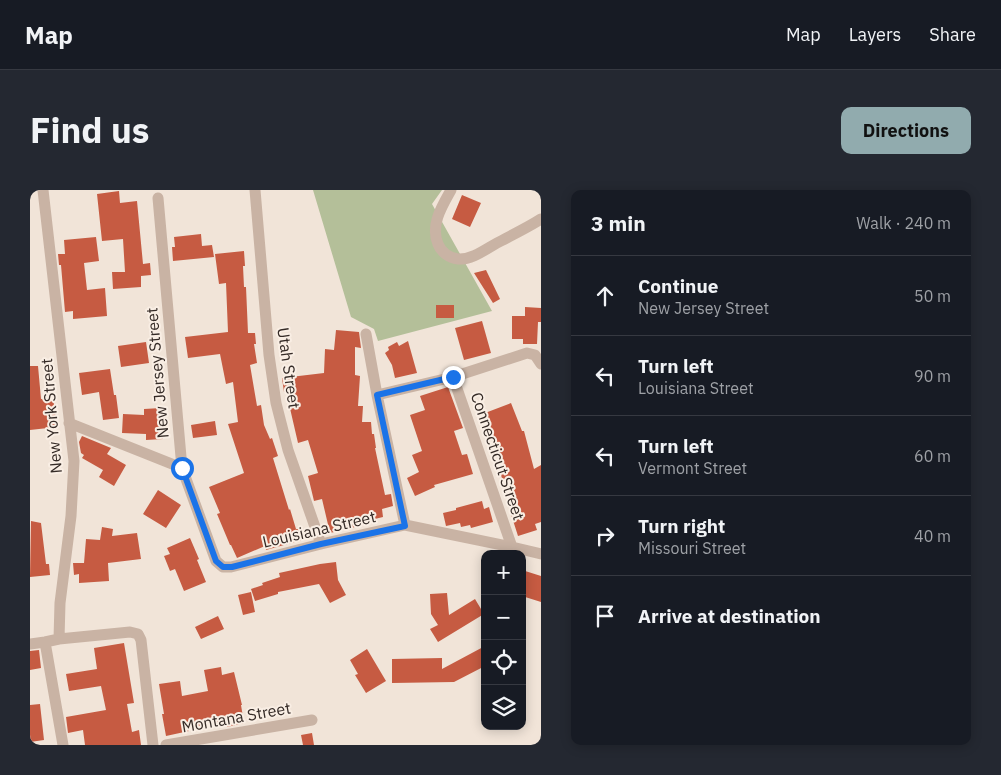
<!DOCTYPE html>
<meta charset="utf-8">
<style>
:root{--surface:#171b24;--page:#242831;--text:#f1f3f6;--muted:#9ea1a6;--line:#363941;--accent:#91abae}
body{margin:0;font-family:"IBM Plex Sans",sans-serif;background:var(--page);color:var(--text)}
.controls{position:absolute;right:15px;bottom:15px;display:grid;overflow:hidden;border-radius:10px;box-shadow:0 2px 12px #0003}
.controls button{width:45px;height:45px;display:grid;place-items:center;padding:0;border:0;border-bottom:1px solid var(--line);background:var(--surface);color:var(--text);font:25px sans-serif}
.stop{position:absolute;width:15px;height:15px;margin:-11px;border:4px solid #1a73e8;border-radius:50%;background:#fff}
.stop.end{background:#1a73e8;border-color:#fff;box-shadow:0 1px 5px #0008}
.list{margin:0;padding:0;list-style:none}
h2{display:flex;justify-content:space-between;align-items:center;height:65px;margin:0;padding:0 20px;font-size:21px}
h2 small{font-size:16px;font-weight:400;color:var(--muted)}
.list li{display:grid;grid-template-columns:32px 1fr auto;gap:15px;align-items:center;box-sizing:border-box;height:80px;padding:0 20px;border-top:1px solid var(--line)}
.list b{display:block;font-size:19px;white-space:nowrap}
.list p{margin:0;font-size:16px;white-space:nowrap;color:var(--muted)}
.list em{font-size:16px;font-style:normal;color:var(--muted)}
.icon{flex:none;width:28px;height:28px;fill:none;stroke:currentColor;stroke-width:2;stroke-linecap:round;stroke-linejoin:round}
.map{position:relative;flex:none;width:511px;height:555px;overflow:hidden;border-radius:10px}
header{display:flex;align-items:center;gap:30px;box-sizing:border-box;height:70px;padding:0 25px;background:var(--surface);border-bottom:1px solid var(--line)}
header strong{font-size:24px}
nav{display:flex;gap:28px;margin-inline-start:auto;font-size:18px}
.intro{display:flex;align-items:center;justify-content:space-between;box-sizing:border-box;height:120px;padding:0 30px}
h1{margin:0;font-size:35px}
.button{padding:12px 22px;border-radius:10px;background:var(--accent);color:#111;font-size:18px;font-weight:700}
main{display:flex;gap:30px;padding:0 30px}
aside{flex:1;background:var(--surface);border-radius:10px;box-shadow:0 2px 12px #0003}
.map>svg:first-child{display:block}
.green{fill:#b4bf99}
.building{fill:#c65b42}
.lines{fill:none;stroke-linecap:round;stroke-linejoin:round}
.street{stroke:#c9b3a4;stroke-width:11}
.route{stroke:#1a73e8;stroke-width:6}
.labels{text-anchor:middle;stroke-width:4;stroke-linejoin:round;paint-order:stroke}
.street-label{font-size:16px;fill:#342a26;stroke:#f9eee4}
</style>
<header>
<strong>Map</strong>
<nav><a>Map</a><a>Layers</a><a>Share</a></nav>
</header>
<div class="intro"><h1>Find us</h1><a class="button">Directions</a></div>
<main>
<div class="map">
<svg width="511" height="555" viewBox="0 0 511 555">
<rect width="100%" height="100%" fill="#f1e4d8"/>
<path class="green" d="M283 0H412L402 14 462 121 348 151 344 139 321 127Z"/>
<path class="building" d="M89 1 90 13 107 11 113 74 120 73 121 85 111 86V97L83 99 82 82H95L93 49 72 51 67 4Z
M432 5 451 13 440 37 422 29Z
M171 44 172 56 182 55 184 67 143 71 142 57H145L144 47Z
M66 47 69 71 54 73 57 100 75 98 77 126 43 129V121L35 122 31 75H29L28 64H35L34 50Z
M214 61 215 76H213L214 97H216L218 143H225L226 154H224L227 173 220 175 227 216 231 215 234 235 240 249 242 248 248 266 243 268 259 320 260 319 266 339H269L272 350 236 360 235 356 207 368 201 355H200L187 324 190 323 179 297 214 283 198 234 208 232 203 192 196 194 190 164 158 168 155 147 198 142 196 93 189 94 185 64Z
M456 80 470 109 463 113 444 83Z
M406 115H424V128H406Z
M495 117 511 118V132H508L507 154H493V149H482V126H495Z
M452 131 461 163 434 170 425 138Z
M306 140 329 142 331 158 325 157V185L330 186 328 216H333L332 232H341L342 244H344L346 258H345L355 305 361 304 363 316 352 319 353 327 324 334 325 337 300 343 292 309 284 311 278 286 288 283 278 250 268 253 256 201 254 202 252 188 294 183 295 159 304 160Z
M378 151 387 183 365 188 362 175 355 163 359 160 358 157 367 152 369 156Z
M116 152 119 173 91 177 88 156Z
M0 176H8L11 209 23 208 27 237 0 240Z
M80 179 84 205H86L89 228 73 230 69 202 52 205 49 183Z
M418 197 433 238 424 241 432 265 437 264 443 284 404 295 405 297 385 306 377 288 389 282 382 265 392 261 380 225 395 220 390 206Z
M481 213 492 241H494L504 279 511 275V332L505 334 507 340 488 346 480 321 489 318 480 290 473 292 469 278 473 277 467 255 455 223Z
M131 218 133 249 116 250V244L92 243 93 224 114 225V219Z
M185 231 187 245 163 248 161 235Z
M52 246 81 258 77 264 96 275 84 296 69 287 73 280 52 268 54 265 51 263 49 252Z
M128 300 151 315 136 338 113 324Z
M452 311 454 319 459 317 463 332 441 338 440 335 431 337 430 333 416 336 413 323 426 320V318Z
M1 331 11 333 16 374H19L20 385 0 387Z
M72 337 83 339 82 346 107 343 111 369 78 373 79 391 49 393V384L44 385 43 373H54L56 349 70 350Z
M160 348 169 369 167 370 176 392 154 401 145 379 140 381 134 366 140 364 137 358Z
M306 372 308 390 316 405 300 413 289 394 248 402V404L225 411 221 399 233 395 232 393 250 387 249 383 290 374Z
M492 380 511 386V412L492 406Z
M221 402 225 422 213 425 208 405Z
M417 403 419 425 445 409 454 424 408 452 400 439 408 435 401 424 400 404Z
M188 426 194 439 171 449 165 437Z
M94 453 104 513 97 514 102 542 109 540 111 555H55L53 540 38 543 36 527 76 520 71 496 39 501 36 484 67 479 64 458Z
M455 456V476L424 492 362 493V469L412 468V479Z
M337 459 356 491 336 503 325 485 328 484 320 470Z
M9 460 11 478 0 480V461Z
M191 477 192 485 204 482 212 515H211L214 533 197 537 196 531 159 538V541L136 546 132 524H134L129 494 150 491 152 506 178 501 174 480Z
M10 514 14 550 0 552V515Z
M282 543 284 555H273L271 545Z"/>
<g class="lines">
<path class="street" d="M13 0 44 271 41 326 30 413 29 449
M225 0 239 165 246 213 258 260 291 354
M421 0C412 16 400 35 408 54 411 62 419 68 428 69 442 70 456 59 467 53 482 45 497 38 511 29
M128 8 152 278 186 371 193 377H201L291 354 375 335 482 357 511 364
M336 144 347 205 375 335
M423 187 482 357
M347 205 423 187 497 163 505 165 511 174
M39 233 152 278
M15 452 33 555
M0 454 15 452 29 449 100 442 108 444 111 450 123 555
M136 555 282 530"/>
</g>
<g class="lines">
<path class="route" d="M152 278 186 371 193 377H202L291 354 375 336 347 205 423 187"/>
</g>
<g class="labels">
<g class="street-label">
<text transform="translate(259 178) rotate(82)" y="6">Utah Street</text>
<text transform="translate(127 183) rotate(-95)" y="6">New Jersey Street</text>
<text transform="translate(21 226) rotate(-95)" y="6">New York Street</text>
<text transform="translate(468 266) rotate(71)" y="6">Connecticut Street</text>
<text transform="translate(289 339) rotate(-13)" y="6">Louisiana Street</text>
<text transform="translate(206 527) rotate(-10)" y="6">Montana Street</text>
</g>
</g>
</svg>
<div class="controls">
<button>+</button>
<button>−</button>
<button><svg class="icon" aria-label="locate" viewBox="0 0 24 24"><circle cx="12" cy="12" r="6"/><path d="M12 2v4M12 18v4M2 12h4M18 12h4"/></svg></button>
<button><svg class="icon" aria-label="layers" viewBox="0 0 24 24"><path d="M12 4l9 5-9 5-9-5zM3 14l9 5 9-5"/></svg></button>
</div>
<div class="stop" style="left:152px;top:278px"></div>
<div class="stop end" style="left:423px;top:187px"></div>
</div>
<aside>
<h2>3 min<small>Walk · 240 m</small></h2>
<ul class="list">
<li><svg class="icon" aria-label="ahead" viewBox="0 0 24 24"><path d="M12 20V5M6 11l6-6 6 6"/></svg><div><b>Continue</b><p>New Jersey Street</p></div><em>50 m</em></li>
<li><svg class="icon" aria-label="left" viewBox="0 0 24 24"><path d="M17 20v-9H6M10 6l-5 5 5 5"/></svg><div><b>Turn left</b><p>Louisiana Street</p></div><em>90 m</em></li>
<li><svg class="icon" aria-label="left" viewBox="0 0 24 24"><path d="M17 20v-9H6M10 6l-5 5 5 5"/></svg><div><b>Turn left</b><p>Vermont Street</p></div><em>60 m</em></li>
<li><svg class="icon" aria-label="right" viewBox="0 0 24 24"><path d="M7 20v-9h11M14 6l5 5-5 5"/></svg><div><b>Turn right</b><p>Missouri Street</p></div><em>40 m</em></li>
<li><svg class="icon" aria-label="arrive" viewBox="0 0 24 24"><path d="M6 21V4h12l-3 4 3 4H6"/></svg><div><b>Arrive at destination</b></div></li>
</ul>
</aside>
</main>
